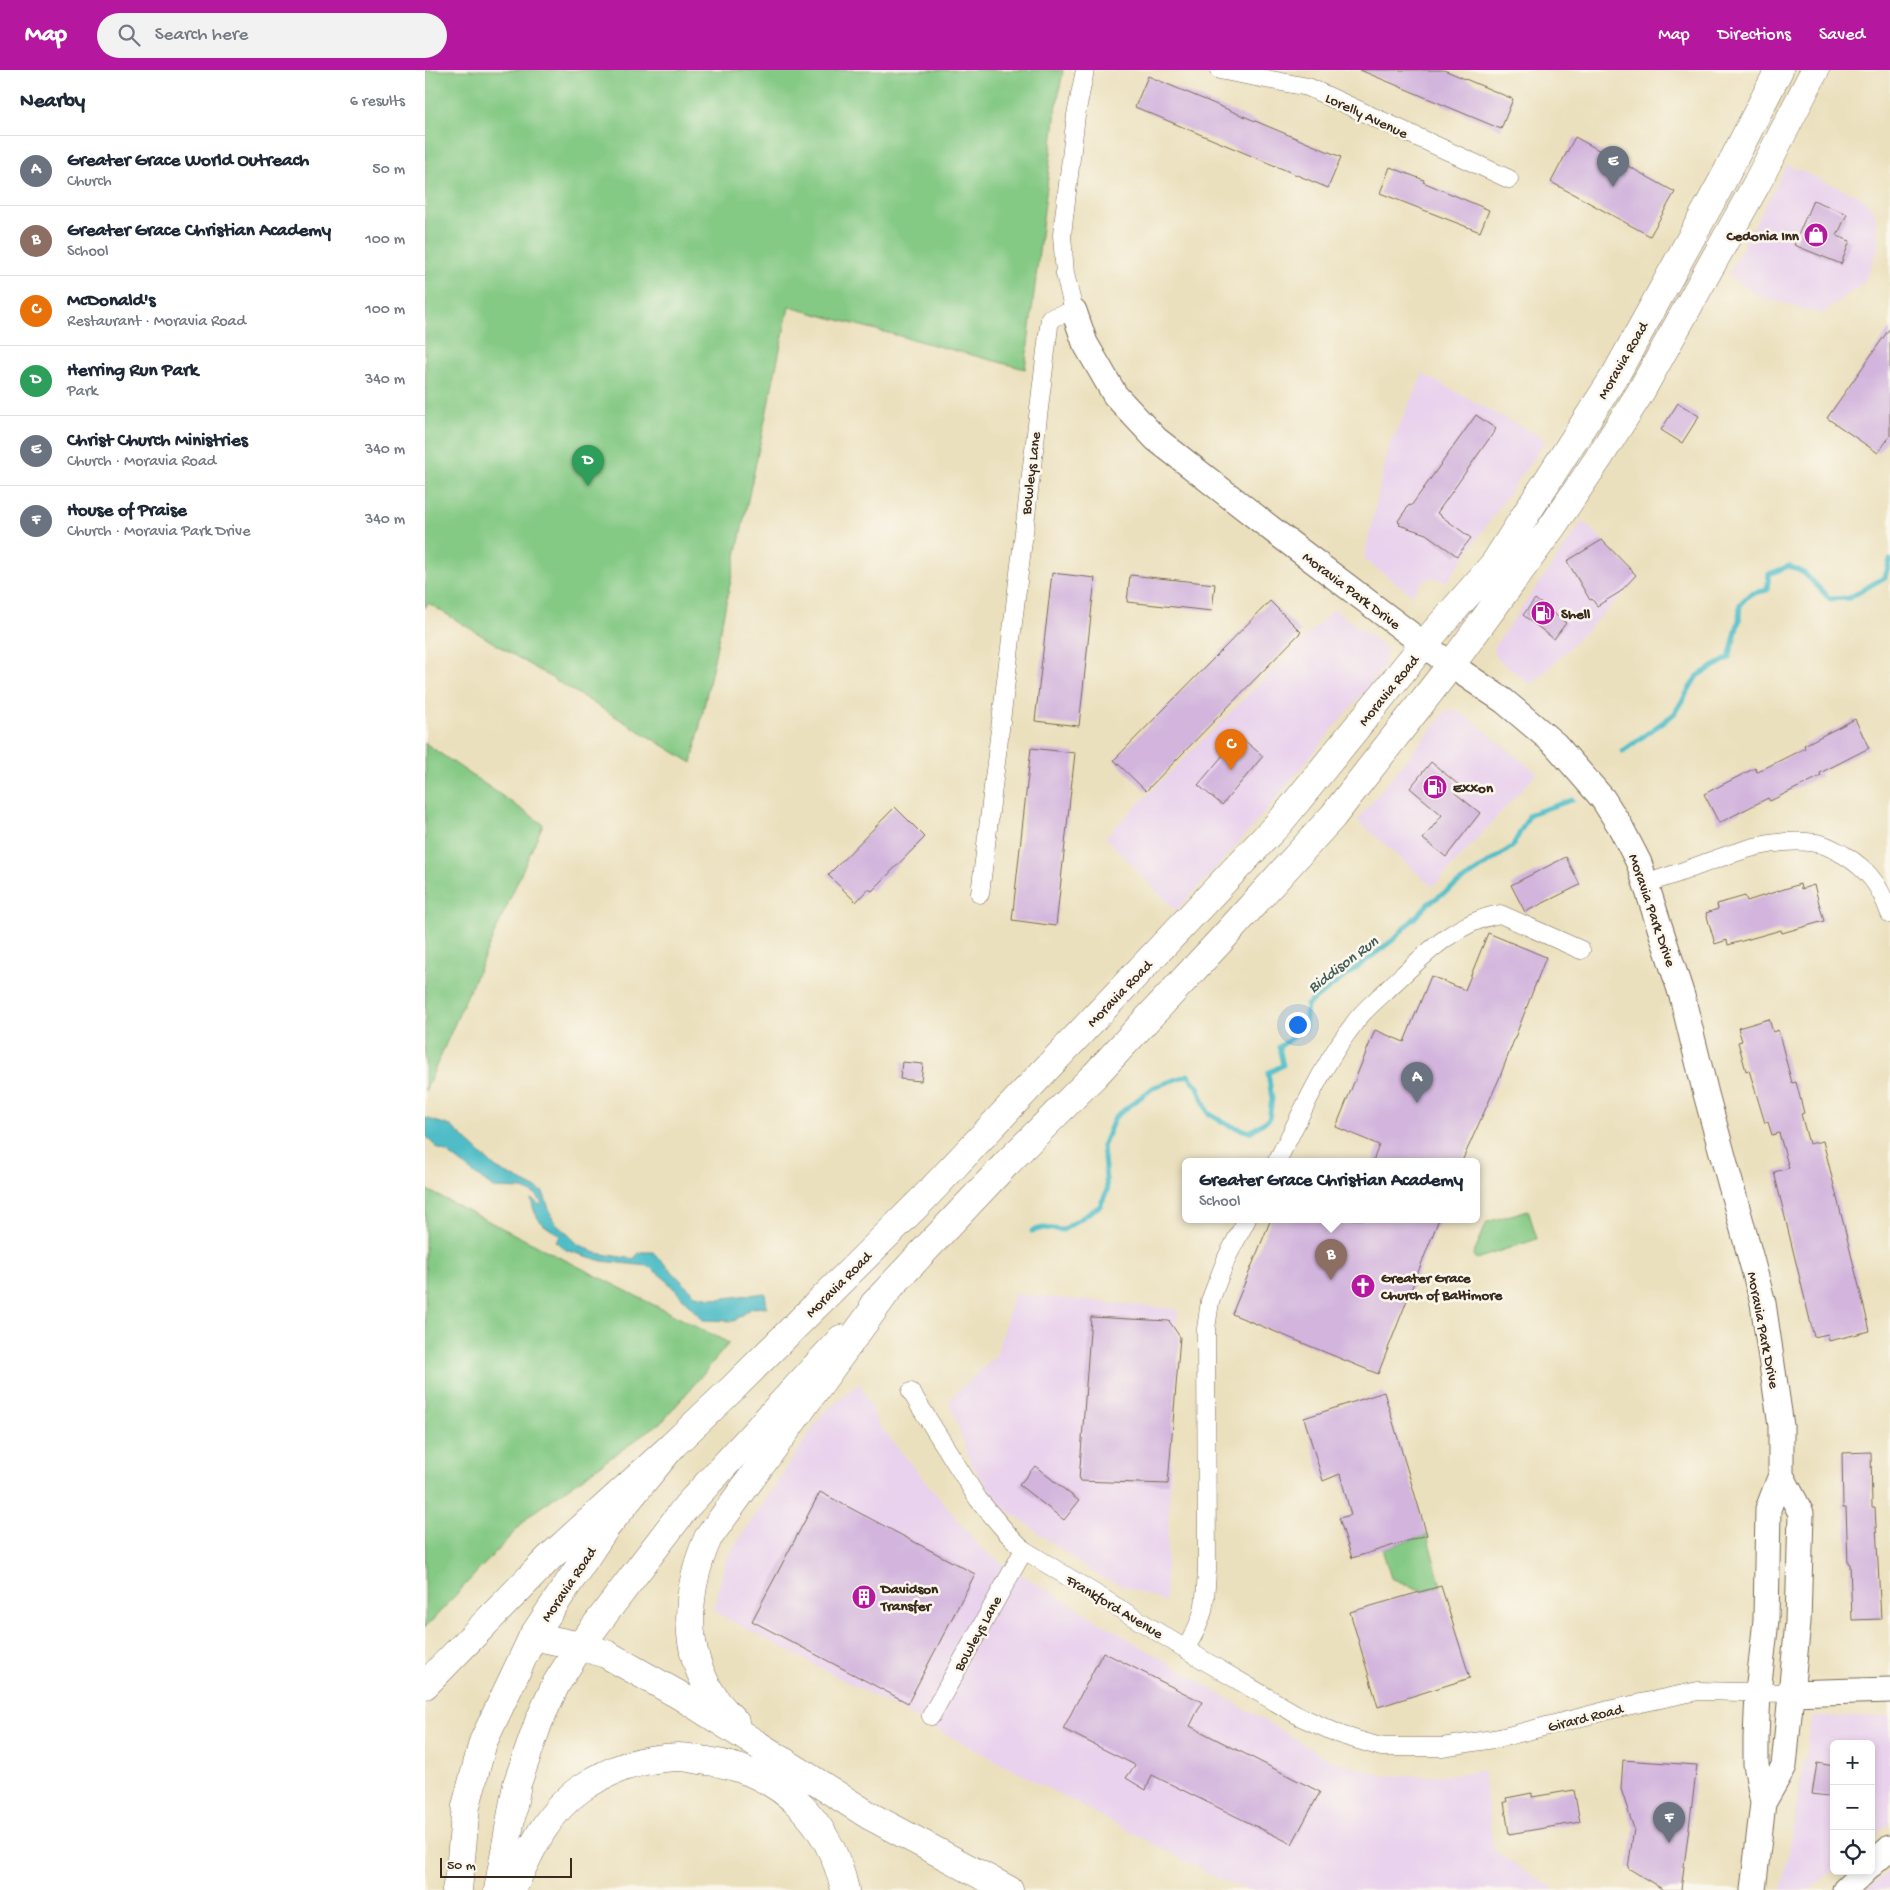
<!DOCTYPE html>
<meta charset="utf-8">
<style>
:root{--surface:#fff;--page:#f2f2f3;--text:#1f2937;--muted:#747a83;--line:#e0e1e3;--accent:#b5179e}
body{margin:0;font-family:"Gochi Hand",sans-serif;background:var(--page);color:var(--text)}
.controls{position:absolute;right:15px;bottom:15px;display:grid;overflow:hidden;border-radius:8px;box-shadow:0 2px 8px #0003}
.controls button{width:45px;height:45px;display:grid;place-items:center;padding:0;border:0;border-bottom:1px solid var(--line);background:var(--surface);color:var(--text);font:25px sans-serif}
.scale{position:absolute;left:15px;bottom:12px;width:132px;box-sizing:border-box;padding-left:5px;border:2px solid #3b2a1e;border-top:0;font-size:14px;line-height:18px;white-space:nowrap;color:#3b2a1e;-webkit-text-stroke:4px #fbf7ec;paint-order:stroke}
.you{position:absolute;left:872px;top:954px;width:18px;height:18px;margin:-12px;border:4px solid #fff;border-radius:50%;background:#1a73e8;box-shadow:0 0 0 8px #1a73e833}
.badge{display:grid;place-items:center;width:32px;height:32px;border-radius:50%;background:var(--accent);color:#fff;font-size:16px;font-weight:700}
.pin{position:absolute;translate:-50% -41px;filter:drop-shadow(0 1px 2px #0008)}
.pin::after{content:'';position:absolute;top:26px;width:18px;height:15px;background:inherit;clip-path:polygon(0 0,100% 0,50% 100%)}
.popup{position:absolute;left:757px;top:1088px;width:298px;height:65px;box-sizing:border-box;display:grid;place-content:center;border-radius:8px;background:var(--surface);filter:drop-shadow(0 1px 4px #0005);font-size:16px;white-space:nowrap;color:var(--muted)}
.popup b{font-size:19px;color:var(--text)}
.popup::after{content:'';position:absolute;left:50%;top:100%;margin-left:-10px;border:10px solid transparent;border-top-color:var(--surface)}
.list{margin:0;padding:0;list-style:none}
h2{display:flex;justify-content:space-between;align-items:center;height:65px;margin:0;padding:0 20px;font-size:21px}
h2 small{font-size:16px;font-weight:400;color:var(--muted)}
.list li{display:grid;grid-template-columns:32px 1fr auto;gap:15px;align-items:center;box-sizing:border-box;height:70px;padding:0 20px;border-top:1px solid var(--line)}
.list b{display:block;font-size:19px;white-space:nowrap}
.list p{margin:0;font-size:16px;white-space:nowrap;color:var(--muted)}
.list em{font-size:16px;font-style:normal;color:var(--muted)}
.icon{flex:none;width:28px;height:28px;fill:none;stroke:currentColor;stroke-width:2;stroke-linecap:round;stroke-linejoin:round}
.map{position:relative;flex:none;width:1465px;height:1820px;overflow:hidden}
header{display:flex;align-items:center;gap:30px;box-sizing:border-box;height:70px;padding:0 25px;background:var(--accent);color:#fff}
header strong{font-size:24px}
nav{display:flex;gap:28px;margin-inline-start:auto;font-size:18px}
.search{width:350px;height:45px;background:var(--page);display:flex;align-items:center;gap:12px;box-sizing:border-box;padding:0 18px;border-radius:28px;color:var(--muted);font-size:19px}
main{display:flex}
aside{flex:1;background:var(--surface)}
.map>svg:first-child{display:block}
.built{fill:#e9d2ed}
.green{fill:#84c984;stroke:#607a51}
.water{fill:#4fbdc7;stroke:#457472}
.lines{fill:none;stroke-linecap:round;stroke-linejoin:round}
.stream{stroke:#4fbdc7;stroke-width:5}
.building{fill:#d2b4dd}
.street-casing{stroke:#796a56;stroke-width:19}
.secondary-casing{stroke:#796a56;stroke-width:27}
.primary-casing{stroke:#796a56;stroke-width:29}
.highway-casing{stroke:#796a56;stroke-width:29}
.street{stroke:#fff;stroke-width:18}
.secondary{stroke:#fff;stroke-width:25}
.primary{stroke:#fff;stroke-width:28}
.highway{stroke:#fff;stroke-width:28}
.labels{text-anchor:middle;stroke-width:5;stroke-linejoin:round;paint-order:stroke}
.street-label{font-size:15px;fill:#3b2a1e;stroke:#fbf7ec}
.poi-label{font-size:15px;font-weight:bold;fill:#3b2a1e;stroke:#fbf7ec;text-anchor:start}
.water-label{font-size:16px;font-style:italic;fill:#425d59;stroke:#fbf7ec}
</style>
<header>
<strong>Map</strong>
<div class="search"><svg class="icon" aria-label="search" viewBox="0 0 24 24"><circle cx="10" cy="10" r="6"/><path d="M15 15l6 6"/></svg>Search here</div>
<nav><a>Map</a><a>Directions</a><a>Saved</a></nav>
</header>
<main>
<aside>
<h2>Nearby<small>6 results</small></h2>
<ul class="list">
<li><span class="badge" style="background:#6b7280">A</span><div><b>Greater Grace World Outreach</b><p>Church</p></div><em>50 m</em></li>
<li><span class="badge" style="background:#8d6e63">B</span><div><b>Greater Grace Christian Academy</b><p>School</p></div><em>100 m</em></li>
<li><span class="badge" style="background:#e8710a">C</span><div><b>McDonald's</b><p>Restaurant · Moravia Road</p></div><em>100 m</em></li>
<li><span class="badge" style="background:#2e9e5b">D</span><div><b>Herring Run Park</b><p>Park</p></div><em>340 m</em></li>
<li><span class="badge" style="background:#6b7280">E</span><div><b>Christ Church Ministries</b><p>Church · Moravia Road</p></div><em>340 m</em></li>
<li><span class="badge" style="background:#6b7280">F</span><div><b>House of Praise</b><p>Church · Moravia Park Drive</p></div><em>340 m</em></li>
</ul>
</aside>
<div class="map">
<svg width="1465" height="1820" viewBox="0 0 1465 1820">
<rect width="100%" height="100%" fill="#fbf7ec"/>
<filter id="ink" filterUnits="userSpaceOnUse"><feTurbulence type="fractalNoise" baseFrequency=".02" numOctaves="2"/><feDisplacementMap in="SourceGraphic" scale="10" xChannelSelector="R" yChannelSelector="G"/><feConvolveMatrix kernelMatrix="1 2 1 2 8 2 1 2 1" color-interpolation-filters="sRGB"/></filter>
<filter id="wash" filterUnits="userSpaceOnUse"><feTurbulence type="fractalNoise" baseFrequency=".0096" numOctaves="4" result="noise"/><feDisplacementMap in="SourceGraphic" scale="20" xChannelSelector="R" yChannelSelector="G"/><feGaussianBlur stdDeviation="1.12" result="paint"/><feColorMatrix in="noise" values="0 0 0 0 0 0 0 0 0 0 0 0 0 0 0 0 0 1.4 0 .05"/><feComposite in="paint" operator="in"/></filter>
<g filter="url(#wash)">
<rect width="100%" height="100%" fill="#ebe0bd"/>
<path class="built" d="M1362 95 1438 128 1450 142 1454 177 1439 213 1396 244 1333 226 1303 205Z
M998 304 1121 370 1022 512 1014 509 1005 508 997 512 987 525 939 489 963 379Z
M1158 451 1214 508 1107 615 1071 588 1069 584V577Z
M909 539 962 579 959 597 827 758 751 841 680 767Z
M1027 639 1034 641 1050 653 1112 703 1008 817 932 750 1020 642Z
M589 1224 753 1239 740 1532 671 1505 574 1434 545 1392 524 1329 571 1286Z
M435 1313 454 1355 555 1477 577 1493 905 1690 960 1706 1030 1705 1058 1700 1069 1781 1131 1820H825L798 1811 288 1541 301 1489 398 1343Z
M1465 1646V1753L1446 1769V1674H1409V1800L1385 1820H1357L1387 1647Z
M1465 1799V1820H1442Z"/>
<path class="green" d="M0 0H638L631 40 600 299 364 237 267 693 3 533 0 538Z
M0 673 118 754 0 1021Z
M0 1119 304 1273 239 1350 106 1444 0 1558Z
M1103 1140 1112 1169 1051 1189 1048 1186 1062 1152Z
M1002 1465 1016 1516 997 1521 966 1508 957 1479Z"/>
<path class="water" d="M0 1048 26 1056 71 1098 118 1122 128 1150 153 1174 171 1183 208 1189 215 1182H228L270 1225 293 1229 340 1223 342 1237 327 1238 309 1251 278 1250 239 1208 223 1196 177 1191 141 1180 131 1171 135 1165C116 1154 111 1151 106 1129L115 1135 117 1133 111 1125 98 1119 68 1118 23 1083 12 1078 0 1065Z"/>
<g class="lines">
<path class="stream" d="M1198 681 1249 644 1272 606 1304 588 1314 550 1315 534 1325 524 1342 520 1344 504 1364 496 1379 503 1405 529 1424 528 1460 507 1465 490
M607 1161 618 1158 638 1160 675 1136 682 1121 678 1076 690 1047 729 1017 763 1005 773 1017 783 1043 803 1055 825 1062 844 1049 847 1029 843 1003 858 995 854 977 880 959 882 935 968 870 1004 833 1087 777 1105 744 1147 730"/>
</g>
<g id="blocks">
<path class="building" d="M935 0H1019L1088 29 1076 59Z
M723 6 916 87 903 118 710 37Z
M1150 67 1250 122 1225 166 1126 112Z
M965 97 999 110 998 112 1064 140 1055 162 955 123Z
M1388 130 1422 144 1412 166 1425 171 1416 194 1369 175Z
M1465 258V366L1453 383 1402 348Z
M1253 333 1274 346 1257 373 1236 360Z
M1051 345 1071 359 1012 443 1046 468 1032 486 1001 464 974 455 975 452 973 451 984 435 986 436Z
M1177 470 1211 505 1195 522 1172 536 1167 529 1165 530 1142 491Z
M627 503 670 508 654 656 610 651Z
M705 505 790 514 787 541 702 532Z
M1110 529 1141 553 1129 569 1098 545Z
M845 531 876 562 721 721 689 690Z
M1430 649 1444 678 1395 703 1396 706 1345 731 1343 728 1294 753 1279 724 1330 698 1332 702 1380 678 1379 675Z
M814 666 838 686 797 735 773 715Z
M606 678 650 683 631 856 587 850Z
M1006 692 1035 716 1030 723 1055 743 1021 787 998 769 1017 745 985 718Z
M470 737 500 767 447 821 443 819 431 832 403 805Z
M1141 787 1155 815 1100 842 1086 815Z
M1375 814 1376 819 1389 815 1399 851 1357 863 1356 860 1303 875 1302 870 1290 874 1281 843 1293 839 1292 834 1320 826 1322 831Z
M1063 863 1121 887 1074 1009 1037 1091H948L954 1075 911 1057 950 960 979 972 1006 906 1040 920Z
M1344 949 1348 962 1353 960 1367 1013 1371 1012 1379 1043 1376 1044 1384 1074 1398 1071 1445 1261 1404 1271 1403 1264 1389 1267 1349 1102 1364 1098 1354 1063 1347 1065 1343 1052 1340 1053 1324 1000 1321 1001 1313 972 1317 971 1313 958Z
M477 992 498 994 496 1011 475 1009Z
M846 1149H1014L953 1304 807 1244Z
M666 1247 744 1251 755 1267 743 1414 654 1411Z
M959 1322 1002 1465 927 1488 914 1448 926 1445 915 1404 898 1411 879 1348Z
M1446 1382 1447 1437H1450L1456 1549 1427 1550 1425 1494 1423 1493 1421 1438H1418L1417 1383Z
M610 1396 654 1431 639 1450 594 1415Z
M395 1422 550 1504 483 1633 327 1551Z
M1016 1516 1045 1608 953 1637 925 1542Z
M678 1582 777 1632 765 1656 895 1722 867 1774 727 1705 721 1720 701 1708 710 1695 638 1659Z
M1198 1690 1272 1695 1256 1820H1239L1203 1798 1209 1759 1196 1719Z
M1392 1693 1409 1696V1727L1387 1724Z
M1149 1720 1155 1752 1084 1764 1079 1732H1082L1081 1728 1107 1723V1727Z"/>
</g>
</g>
<g filter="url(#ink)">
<use href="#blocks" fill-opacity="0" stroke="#796a56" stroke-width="1"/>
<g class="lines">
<defs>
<path id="street" d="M794 0 883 17 1084 109
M1221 813C1277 799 1331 764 1391 773 1401 774 1410 780 1419 785 1444 800 1455 816 1465 844
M555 824 625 248 649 241 640 204 637 165 651 45 660 0
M852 1091C876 1046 897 995 928 955 938 940 953 929 965 917 997 887 1030 852 1075 844L1156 880
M486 1322 553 1429 582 1463 599 1480 780 1591 876 1647 916 1665 956 1677H1017L1075 1668 1188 1639 1273 1621 1365 1623
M760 1579C780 1548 780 1536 782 1500L781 1259 785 1231 802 1187 822 1149
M506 1646 599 1480"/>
<path id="secondary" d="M649 241 660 273 690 325 731 369 853 464 1026 595 1079 631 1130 674 1178 729 1195 756 1214 793 1257 926 1281 1024 1338 1233 1356 1356V1405L1343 1439 1341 1550 1333 1622 1331 1668V1694L1338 1733 1328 1820
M1365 1623 1465 1620
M1338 1733 1359 1696 1373 1552 1376 1443 1356 1405
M1446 1795 1465 1778
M1420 1820 1440 1801"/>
<path id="primary" d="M449 1234 581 1094 670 1005 797 869 908 746 1026 595 1127 457 1173 389 1215 323 1332 113 1390 0
M33 1820 41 1736 58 1672 108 1566 181 1457 248 1375 307 1319 499 1128 856 751 999 574 1069 494 1191 304 1298 110 1354 0
M73 1820 92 1714 114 1651 131 1614 155 1576 261 1437 416 1269"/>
<path id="highway" d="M108 1566 155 1576 181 1584 254 1625 445 1746 584 1820
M0 1615 124 1488 248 1375
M310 1652C303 1644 295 1637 290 1629 256 1580 260 1520 283 1468L465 1217
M31 1820 35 1800
M87 1820C104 1783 122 1741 157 1718 185 1699 219 1688 253 1687 263 1687 273 1690 283 1691 355 1702 404 1749 420 1820"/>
</defs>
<use href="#street" class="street-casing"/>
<use href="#secondary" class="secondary-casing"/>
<use href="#primary" class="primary-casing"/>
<use href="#highway" class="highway-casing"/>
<use href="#street" class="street"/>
<use href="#secondary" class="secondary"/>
<use href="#primary" class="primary"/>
<use href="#highway" class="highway"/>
</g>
</g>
<defs>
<symbol id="shop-disc" viewBox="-11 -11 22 22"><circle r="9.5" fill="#b5179e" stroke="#fbf7ec"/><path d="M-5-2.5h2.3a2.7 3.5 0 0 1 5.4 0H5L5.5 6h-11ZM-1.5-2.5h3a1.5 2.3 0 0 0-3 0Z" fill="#fff"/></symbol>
<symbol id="fuel-disc" viewBox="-11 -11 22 22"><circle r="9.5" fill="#b5179e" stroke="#fbf7ec"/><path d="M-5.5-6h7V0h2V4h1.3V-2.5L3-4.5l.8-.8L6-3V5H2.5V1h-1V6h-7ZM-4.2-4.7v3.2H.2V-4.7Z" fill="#fff"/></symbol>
<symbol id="church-disc" viewBox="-11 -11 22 22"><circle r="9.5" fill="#b5179e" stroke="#fbf7ec"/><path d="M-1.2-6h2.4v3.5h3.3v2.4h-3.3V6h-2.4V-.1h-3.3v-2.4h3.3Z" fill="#fff"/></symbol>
<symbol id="building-disc" viewBox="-11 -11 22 22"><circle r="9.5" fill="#b5179e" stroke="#fbf7ec"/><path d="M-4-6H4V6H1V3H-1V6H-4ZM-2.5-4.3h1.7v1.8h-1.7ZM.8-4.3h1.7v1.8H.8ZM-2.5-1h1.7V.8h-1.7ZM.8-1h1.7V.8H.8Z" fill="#fff"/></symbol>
</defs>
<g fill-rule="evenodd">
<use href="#shop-disc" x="1377" y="151" width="28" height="28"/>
<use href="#fuel-disc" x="1104" y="529" width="28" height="28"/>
<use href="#fuel-disc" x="996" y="703" width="28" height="28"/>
<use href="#church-disc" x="924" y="1202" width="28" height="28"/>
<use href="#building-disc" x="425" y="1513" width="28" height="28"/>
</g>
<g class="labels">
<g class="street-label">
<text transform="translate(942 45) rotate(25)" y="5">Lorelly Avenue</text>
<text transform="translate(1197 290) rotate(-60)" y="5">Moravia Road</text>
<text transform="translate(605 403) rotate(-83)" y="5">Bowleys Lane</text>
<text transform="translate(927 520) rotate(37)" y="5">Moravia Park Drive</text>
<text transform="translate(963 620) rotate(-51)" y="5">Moravia Road</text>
<text transform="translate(1228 840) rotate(71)" y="5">Moravia Park Drive</text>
<text transform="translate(694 923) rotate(-46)" y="5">Moravia Road</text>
<text transform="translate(413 1214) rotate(-45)" y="5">Moravia Road</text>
<text transform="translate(1339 1260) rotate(79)" y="5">Moravia Park Drive</text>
<text transform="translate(143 1514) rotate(-56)" y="5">Moravia Road</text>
<text transform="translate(690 1536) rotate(31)" y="5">Frankford Avenue</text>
<text transform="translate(552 1563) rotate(-61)" y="5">Bowleys Lane</text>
<text transform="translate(1160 1647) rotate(-14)" y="5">Girard Road</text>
</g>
<g class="poi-label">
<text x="1374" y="170" text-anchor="end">Cedonia Inn</text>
<text x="1136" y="548">Shell</text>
<text x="1028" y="722">Exxon</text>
<text x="956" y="1212">Greater Grace<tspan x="956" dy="17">Church of Baltimore</tspan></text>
<text x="456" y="1523">Davidson<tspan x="456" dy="17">Transfer</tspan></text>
</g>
<g class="water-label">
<text transform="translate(917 893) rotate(-37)" y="6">Biddison Run</text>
</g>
</g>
</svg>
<div class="controls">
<button>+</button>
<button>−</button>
<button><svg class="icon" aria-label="locate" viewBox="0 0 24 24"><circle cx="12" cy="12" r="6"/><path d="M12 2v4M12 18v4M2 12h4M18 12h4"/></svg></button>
</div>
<div class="scale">50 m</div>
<div class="you"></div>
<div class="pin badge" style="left:992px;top:1033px;background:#6b7280">A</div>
<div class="pin badge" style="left:906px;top:1210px;background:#8d6e63">B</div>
<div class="popup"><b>Greater Grace Christian Academy</b>School</div>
<div class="pin badge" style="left:806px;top:700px;background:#e8710a">C</div>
<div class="pin badge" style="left:163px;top:416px;background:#2e9e5b">D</div>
<div class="pin badge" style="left:1188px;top:117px;background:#6b7280">E</div>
<div class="pin badge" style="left:1244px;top:1773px;background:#6b7280">F</div>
</div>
</main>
